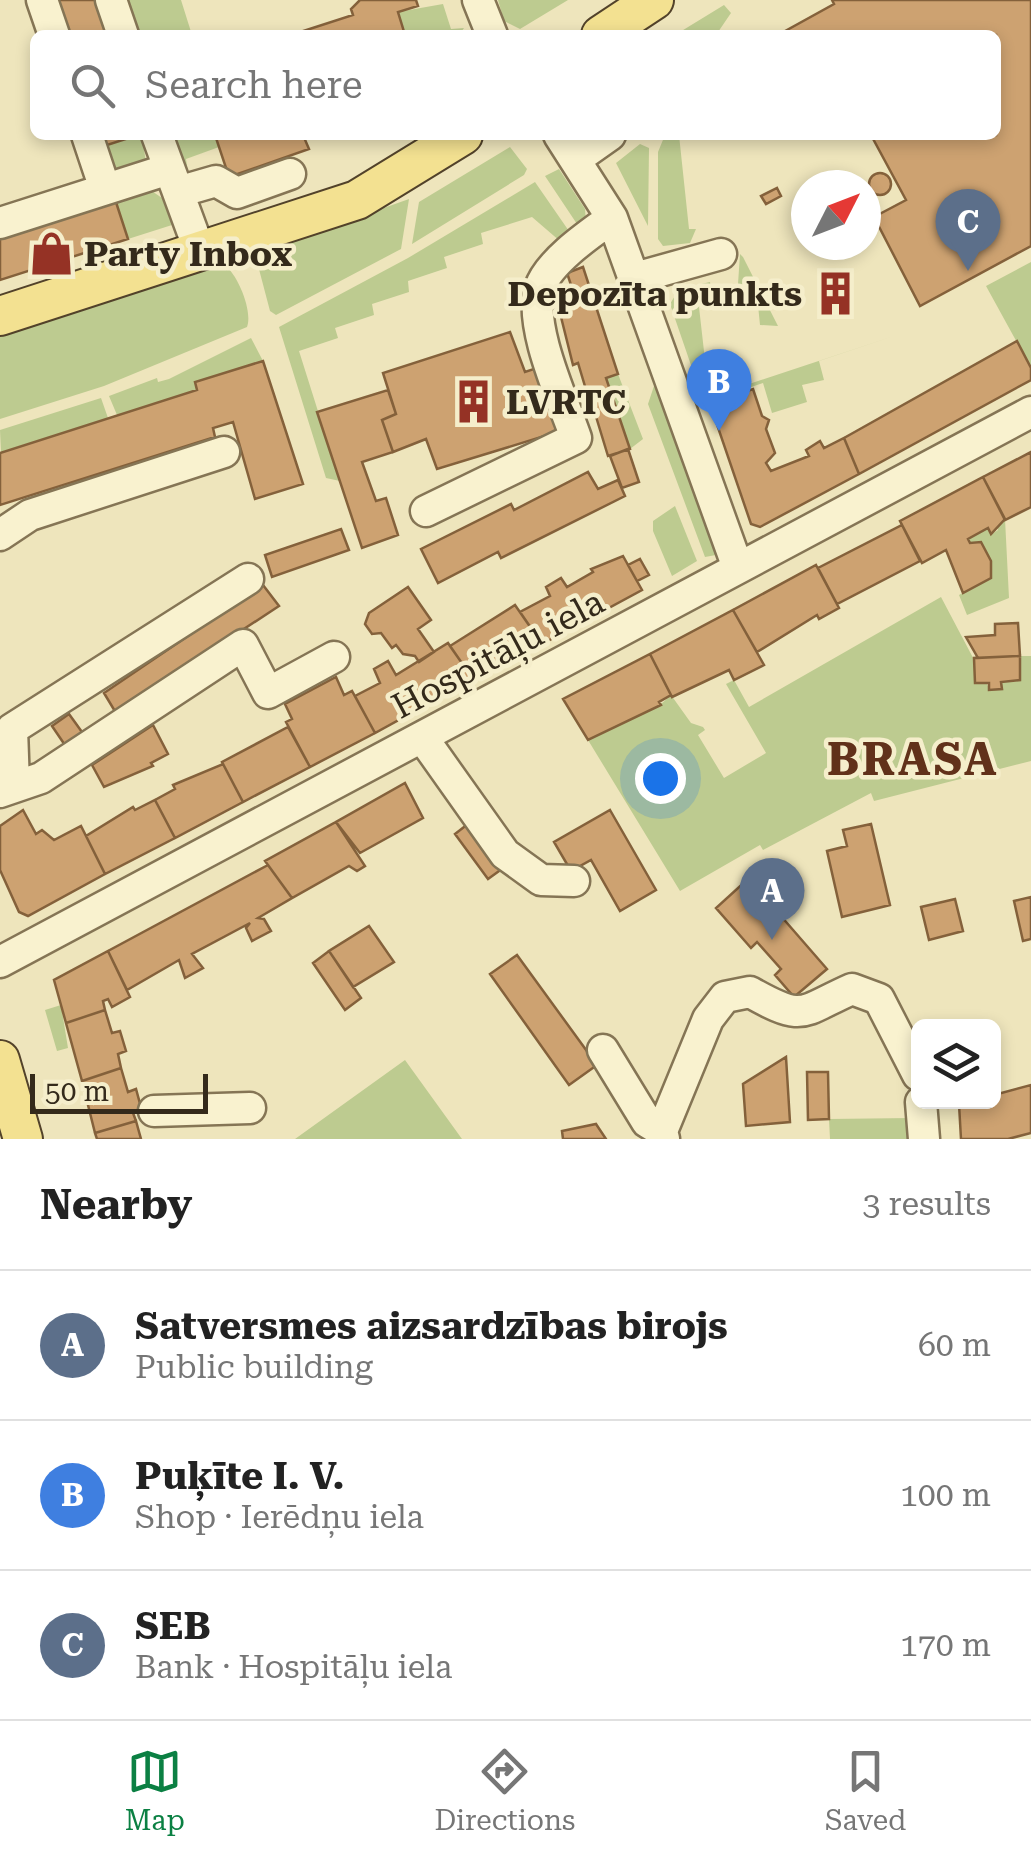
<!DOCTYPE html>
<meta charset="utf-8">
<style>
:root{--surface:#fff;--page:#f6f6f6;--text:#222;--muted:#767676;--line:#e0e0e0;--accent:#0b8043}
body{margin:0;font-family:"Roboto Serif",serif;background:var(--page);color:var(--text)}
.controls{position:absolute;right:30px;bottom:30px;display:grid;overflow:hidden;border-radius:15px;box-shadow:0 5px 15px #0003}
.controls button{width:90px;height:90px;display:grid;place-items:center;padding:0;border:0;border-bottom:2px solid var(--line);background:var(--surface);color:var(--text);font:50px sans-serif}
.compass{position:absolute;left:791px;top:170px;width:90px;height:90px;border-radius:50%;background:var(--surface);box-shadow:0 5px 15px #0003;rotate:48deg}
.scale{position:absolute;left:30px;bottom:25px;width:178px;box-sizing:border-box;padding-left:10px;border:5px solid #342a1b;border-top:0;font-size:28px;line-height:35px;white-space:nowrap;color:#342a1b;-webkit-text-stroke:8px #f5eecb;paint-order:stroke}
.you{position:absolute;left:660px;top:778px;width:35px;height:35px;margin:-25px;border:8px solid #fff;border-radius:50%;background:#1a73e8;box-shadow:0 0 0 15px #1a73e833}
.badge{display:grid;place-items:center;width:65px;height:65px;border-radius:50%;background:var(--accent);color:#fff;font-size:32px;font-weight:700}
.pin{position:absolute;translate:-50% -82px;filter:drop-shadow(0 2px 5px #0008)}
.pin::after{content:'';position:absolute;top:52px;width:35px;height:30px;background:inherit;clip-path:polygon(0 0,100% 0,50% 100%)}
.list{margin:0;padding:0;list-style:none}
h2{display:flex;justify-content:space-between;align-items:center;height:130px;margin:0;padding:0 40px;font-size:42px}
h2 small{font-size:32px;font-weight:400;color:var(--muted)}
.list li{display:grid;grid-template-columns:65px 1fr auto;gap:30px;align-items:center;box-sizing:border-box;height:150px;padding:0 40px;border-top:2px solid var(--line)}
.list b{display:block;font-size:38px;white-space:nowrap}
.list p{margin:0;font-size:32px;white-space:nowrap;color:var(--muted)}
.list em{font-size:32px;font-style:normal;color:var(--muted)}
.icon{flex:none;width:55px;height:55px;fill:none;stroke:currentColor;stroke-width:2;stroke-linecap:round;stroke-linejoin:round}
.map{position:relative;flex:none;width:1031px;height:1139px;overflow:hidden}
.search{position:absolute;background:var(--surface);box-shadow:0 5px 15px #0003;left:30px;right:30px;top:30px;height:110px;display:flex;align-items:center;gap:25px;box-sizing:border-box;padding:0 35px;border-radius:15px;color:var(--muted);font-size:38px}
.sheet{height:580px;background:var(--surface)}
nav{display:flex;justify-content:space-around;align-items:center;box-sizing:border-box;height:140px;border-top:2px solid var(--line);background:var(--surface);font-size:28px;color:var(--muted)}
nav a{display:grid;justify-items:center;gap:5px}
nav .on{color:var(--accent)}
.map>svg:first-child{display:block}
.green{fill:#bdcb90}
.building{fill:#cda271;stroke:#84613b;stroke-width:2.5}
.lines{fill:none;stroke-linecap:round;stroke-linejoin:round}
.minor-casing{stroke:#857555;stroke-width:35}
.major-casing{stroke:#52422a;stroke-width:42}
.minor{stroke:#f9f2cf;stroke-width:30}
.major{stroke:#f3e191;stroke-width:38}
.labels{text-anchor:middle;stroke-width:9;stroke-linejoin:round;paint-order:stroke}
.poi-label{font-size:35px;font-weight:bold;fill:#342a1b;stroke:#f5eecb;text-anchor:start}
.street-label{font-size:35px;fill:#342a1b;stroke:#f5eecb}
.district-label{font-size:45px;font-weight:bold;letter-spacing:2.5px;fill:#61311a;stroke:#f5eecb}
</style>
<div class="map">
<svg width="1031" height="1139" viewBox="0 0 1031 1139">
<rect width="100%" height="100%" fill="#eee5bc"/>
<path class="green" d="M119 0H181L192 35H131Z
M498 0H568L520 29 504 21Z
M443 4 451 29 464 28 459 35H405L398 12Z
M724 5 731 13 716 35H675Z
M142 135 146 163 112 172 98 148Z
M163 135H215L219 147 186 159 189 179Z
M665 135H679L689 229H696L690 243 663 246 658 239V152Z
M640 144 649 148 648 226 616 163Z
M510 147 527 169 524 175 412 244 419 202Z
M559 169 585 209 586 222 579 227 545 176Z
M535 182 571 234 561 242 532 217 481 233 483 244 444 257 447 268 408 281 409 292 372 304 374 315 335 328 338 338 299 351 340 481 326 478 279 327 408 258Z
M146 187 162 198 172 225 128 239 114 196Z
M409 199 401 249 276 315 270 311 255 254Z
M740 254 743 257 778 326 760 325 756 285 738 284Z
M1031 262V368L986 286Z
M224 264C238 275 253 311 247 327L104 386 0 419V337Z
M710 282 714 302 699 307 707 378 732 375 737 388 894 336 819 361 824 380 802 385 807 402 772 413 763 383 704 403 670 304 679 289Z
M251 338 263 361 195 382 197 390 117 415 109 396 157 378 158 382 169 379Z
M618 374 643 439 630 449 606 378Z
M654 386 659 390 716 555 705 557 648 404Z
M101 398 108 418 1 452 0 430Z
M675 506 697 561 672 576 653 531V521Z
M1005 519 1009 598 967 615 959 595 991 577V561L981 542 970 543 968 539 988 528 992 534 998 530 996 524Z
M941 597 990 690 1001 689V682L1020 680V656H1031V761L874 801 871 793 763 850 760 845 680 891 588 740 660 705 671 695 691 723 703 727 705 730 698 735 724 778 766 753 726 684 734 680 749 707Z
M61 1005 68 1048 57 1051 45 1010Z
M405 1060 462 1139H295Z
M911 1118 912 1139H830L829 1119Z"/>
<path class="building" d="M50 0H98L109 35H62Z
M416 0 418 6 398 12 405 35H291L353 15 351 9 360 0Z
M832 0H1031V246L920 306 874 217 906 200 871 135H996V35H778L834 4Z
M94 135H138L98 148Z
M215 135H303L309 149 229 177Z
M869 184a11 11 0 1 1 22 0a11 11 0 1 1-22 0Z
M777 188 781 196 766 204 761 196Z
M114 196 128 239 0 280V233Z
M583 267 618 374 606 378 630 449 608 456 594 410 588 412 582 395 587 393 578 363 573 365 558 305 576 300 567 273Z
M843 283 849 293 827 305 821 295Z
M510 332 525 372 543 366 564 430 437 469 426 439 393 452 382 420 396 414 383 373Z
M1017 341 1031 368V380L859 474 844 438Z
M263 361 303 484 255 499 233 422 213 428 215 437 0 505V453L197 390 195 382Z
M753 389 762 416 769 420 766 429 775 453 766 463 771 471 809 456 806 450 820 441 824 448 844 438 859 474 760 527 751 524 710 404Z
M388 390 396 414 382 420 393 452 362 462 376 501 386 498 398 535 362 548 317 412Z
M628 449 639 482 622 488 610 456Z
M1031 452V507L1005 520 983 477Z
M588 472 598 489 618 480 625 496 501 558 498 552 438 583 421 549 511 504 514 510Z
M983 477 1005 519 991 534 988 528 968 539 970 543 981 542 991 561V578L963 593 946 550 922 563 900 521Z
M902 525 920 561 837 604 818 568Z
M341 529 349 550 272 577 265 555Z
M623 556 642 590 542 644 520 612 550 596 546 587 561 578 567 587 593 572 591 569Z
M640 559 649 575 637 581 628 565Z
M816 565 839 608 819 619 817 615 757 652 733 610Z
M263 585 279 606 116 713 104 693Z
M408 587 431 620 418 629 434 652 419 662 415 656 403 654 396 645 392 648 381 633 372 634 365 624 369 613Z
M515 605 542 644 473 679 450 646Z
M733 610 764 665 734 680 729 670 672 697 650 654Z
M1018 623 1020 656 978 658 966 637 995 635V624Z
M448 643 473 679 375 733 355 696 380 683 374 669 388 661 396 675Z
M650 654 671 695 659 702 661 705 588 740 563 699Z
M1020 656V680L1001 682 1002 689 989 690V683H975L974 658Z
M336 677 344 695 352 691 375 733 310 767 286 722 292 719 285 704Z
M69 714 87 739 69 751 52 726Z
M153 725 168 754 151 763 153 766 104 787 92 765Z
M288 727 310 767 243 802 222 762Z
M223 764 243 802 175 838 155 800 175 789 173 785Z
M405 783 423 818 360 853 336 822Z
M155 800 175 838 105 874 86 836 133 807 135 810Z
M23 810 36 834 42 830 54 840 81 826 105 874 28 916 19 912 0 870V826Z
M610 810 656 890 620 911 591 860 571 871 554 842Z
M473 820 506 866 488 879 455 834Z
M336 822 365 866 357 871 349 866 292 898 265 861Z
M871 824 890 905 842 917 827 851 847 846 843 830Z
M268 865 292 898 258 918 264 919 271 931 252 941 246 928 250 923 192 954 203 968 185 978 179 960 127 990 108 951Z
M748 879 770 898 767 900 827 969 794 997 775 975 781 969 757 942 751 948 716 908Z
M1031 897V939L1023 941 1014 901Z
M955 899 963 931 929 940 921 907Z
M369 926 394 962 353 987 329 951Z
M108 951 130 997 112 1007 108 999 103 1001 105 1010 66 1023 54 980Z
M329 951 361 998 345 1010 313 963Z
M517 955 597 1065 569 1085 490 974Z
M105 1010 112 1033 120 1031 126 1051 118 1054 121 1068 82 1081 66 1023Z
M786 1057 790 1122 746 1126 743 1084Z
M121 1068 128 1092 136 1089 142 1111 133 1113 136 1121 95 1133 82 1081Z
M807 1072H828L829 1119 808 1120Z
M1031 1085V1133L1008 1139H961L959 1104 994 1102V1095Z
M136 1121 141 1139H97L95 1133Z
M596 1124 606 1139H563L562 1131Z"/>
<g class="lines">
<defs>
<path id="minor" d="M42 0 54 35
M111 0 123 35
M478 0 492 35
M87 135 105 189
M157 135 200 252
M559 135 612 218 738 568
M576 159 610 135
M178 192 216 181 237 193 290 174
M0 223 169 169
M635 278 721 254
M426 511 576 438C563 400 528 326 540 288 548 262 591 233 612 218
M0 535 30 515 224 452
M422 737 505 854 541 880 574 881
M14 785 12 729 248 579
M0 792 41 778 243 645 268 693 334 657
M0 962 1031 412
M603 1050 647 1122 662 1131
M921 1102 924 1139
M154 1111 250 1108
M664 1139 662 1131 708 1019 725 997 750 992C805 1023 800 1012 852 989L879 999 918 1075"/>
<path id="major" d="M601 35 654 0
M0 316 357 200 463 135
M0 1060 23 1139"/>
</defs>
<use href="#minor" class="minor-casing"/>
<use href="#major" class="major-casing"/>
<use href="#minor" class="minor"/>
<use href="#major" class="major"/>
</g>
<defs>
<symbol id="shop-bare" viewBox="-9 -9 18 18"><path d="M-5-2.5h2.3a2.7 3.5 0 0 1 5.4 0H5L5.5 6h-11ZM-1.5-2.5h3a1.5 2.3 0 0 0-3 0Z" fill="#953225" stroke="#f5eecb" stroke-width="2.5" paint-order="stroke"/></symbol>
<symbol id="building-bare" viewBox="-9 -9 18 18"><path d="M-4-6H4V6H1V3H-1V6H-4ZM-2.5-4.3h1.7v1.8h-1.7ZM.8-4.3h1.7v1.8H.8ZM-2.5-1h1.7V.8h-1.7ZM.8-1h1.7V.8H.8Z" fill="#953225" stroke="#f5eecb" stroke-width="2.5" paint-order="stroke"/></symbol>
</defs>
<g fill-rule="evenodd">
<use href="#shop-bare" x="20" y="222" width="63" height="63"/>
<use href="#building-bare" x="804" y="262" width="63" height="63"/>
<use href="#building-bare" x="442" y="370" width="63" height="63"/>
</g>
<g class="labels">
<g class="poi-label">
<text x="84" y="266">Party Inbox</text>
<text x="802" y="306" text-anchor="end">Depozīta punkts</text>
<text x="506" y="414">LVRTC</text>
</g>
<g class="street-label">
<text transform="translate(498 654) rotate(-28)" y="12">Hospitāļu iela</text>
</g>
<g class="district-label">
<text x="913" y="775">BRASA</text>
</g>
</g>
</svg>
<div class="controls">
<button><svg class="icon" aria-label="layers" viewBox="0 0 24 24"><path d="M12 4l9 5-9 5-9-5zM3 14l9 5 9-5"/></svg></button>
</div>
<svg class="compass" viewBox="-18 -18 36 36"><path d="M0-13l5 13h-10z" fill="#e53935"/><path d="M0 13l5-13h-10z" fill="#767676"/></svg>
<div class="scale">50 m</div>
<div class="you"></div>
<div class="pin badge" style="left:772px;top:940px;background:#5c6f8a">A</div>
<div class="pin badge" style="left:719px;top:431px;background:#3f7fe0">B</div>
<div class="pin badge" style="left:968px;top:271px;background:#5c6f8a">C</div>
<div class="search"><svg class="icon" aria-label="search" viewBox="0 0 24 24"><circle cx="10" cy="10" r="6"/><path d="M15 15l6 6"/></svg>Search here</div>
</div>
<section class="sheet">
<h2>Nearby<small>3 results</small></h2>
<ul class="list">
<li><span class="badge" style="background:#5c6f8a">A</span><div><b>Satversmes aizsardzības birojs</b><p>Public building</p></div><em>60 m</em></li>
<li><span class="badge" style="background:#3f7fe0">B</span><div><b>Puķīte I. V.</b><p>Shop · Ierēdņu iela</p></div><em>100 m</em></li>
<li><span class="badge" style="background:#5c6f8a">C</span><div><b>SEB</b><p>Bank · Hospitāļu iela</p></div><em>170 m</em></li>
</ul>
</section>
<nav>
<a class="on"><svg class="icon" aria-label="map" viewBox="0 0 24 24"><path d="M3 6l6-2 6 2 6-2v14l-6 2-6-2-6 2zM9 4v14M15 6v14"/></svg>Map</a>
<a><svg class="icon" aria-label="directions" viewBox="0 0 24 24"><path d="M12 3l9 9-9 9-9-9zM9 14v-3h6M13 9l2 2-2 2"/></svg>Directions</a>
<a><svg class="icon" aria-label="saved" viewBox="0 0 24 24"><path d="M7 4h10v16l-5-4-5 4z"/></svg>Saved</a>
</nav>
